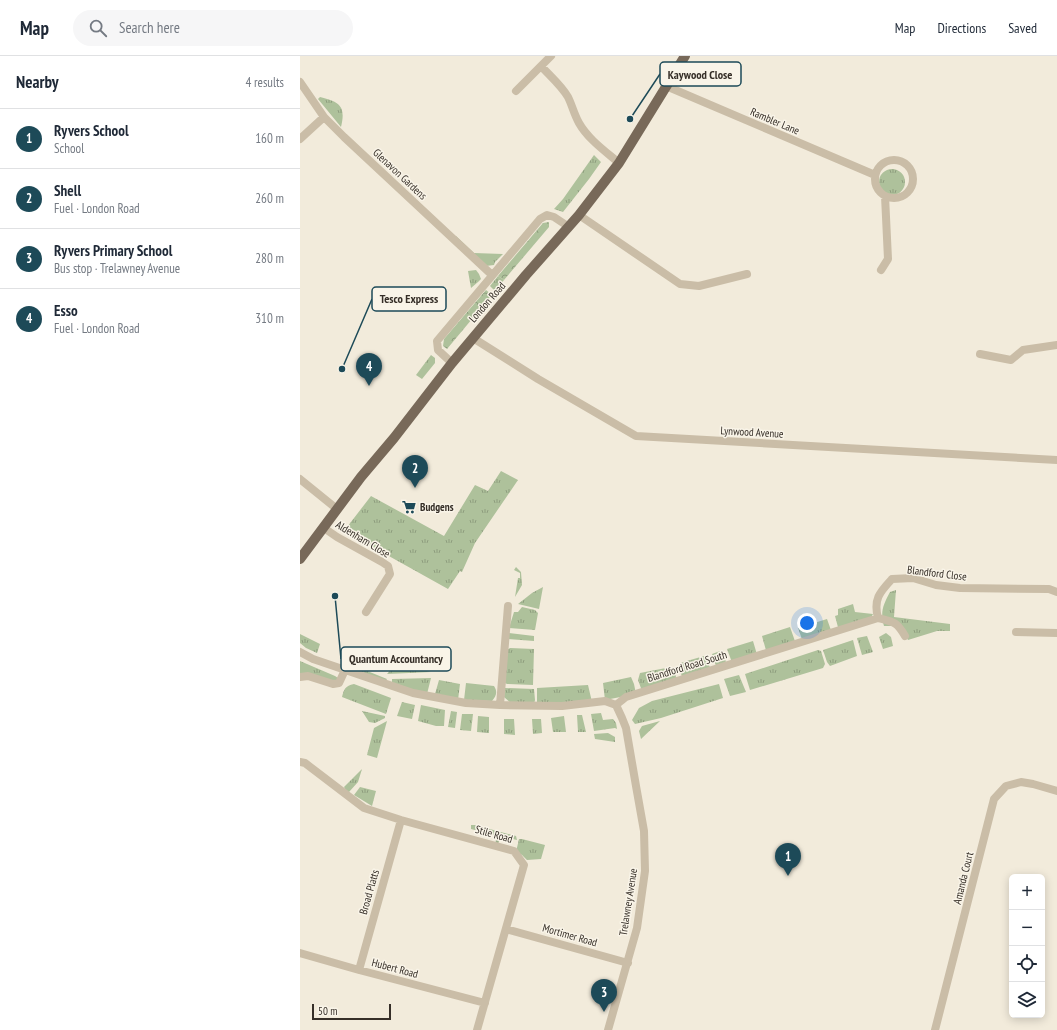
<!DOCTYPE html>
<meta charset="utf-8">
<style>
:root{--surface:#fff;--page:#f6f6f7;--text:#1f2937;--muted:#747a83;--line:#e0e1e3;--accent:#1d4a58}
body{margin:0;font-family:"PT Sans Narrow",sans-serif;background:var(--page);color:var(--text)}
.controls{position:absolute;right:12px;bottom:12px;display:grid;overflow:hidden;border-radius:6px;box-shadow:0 2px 10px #0003}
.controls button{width:36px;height:36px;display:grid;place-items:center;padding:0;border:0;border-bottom:1px solid var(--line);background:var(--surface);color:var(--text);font:20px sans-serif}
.scale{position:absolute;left:12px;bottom:10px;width:79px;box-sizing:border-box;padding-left:4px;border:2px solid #362f28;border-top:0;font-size:11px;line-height:14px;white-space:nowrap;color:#362f28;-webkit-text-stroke:3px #f9f4e8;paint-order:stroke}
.you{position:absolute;left:507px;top:567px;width:14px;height:14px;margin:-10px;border:3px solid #fff;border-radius:50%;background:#1a73e8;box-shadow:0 0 0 6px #1a73e833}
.badge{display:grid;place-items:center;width:26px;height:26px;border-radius:50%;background:var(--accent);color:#fff;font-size:13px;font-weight:700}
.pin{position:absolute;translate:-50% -33px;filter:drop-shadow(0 1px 2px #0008)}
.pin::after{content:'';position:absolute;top:21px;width:14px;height:12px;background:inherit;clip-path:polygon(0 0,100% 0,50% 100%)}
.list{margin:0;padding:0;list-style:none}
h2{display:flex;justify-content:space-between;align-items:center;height:52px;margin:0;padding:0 16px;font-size:17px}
h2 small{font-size:13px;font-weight:400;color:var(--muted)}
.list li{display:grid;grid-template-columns:26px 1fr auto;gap:12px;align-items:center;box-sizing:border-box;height:60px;padding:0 16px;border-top:1px solid var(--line)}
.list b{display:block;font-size:15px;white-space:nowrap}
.list p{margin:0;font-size:13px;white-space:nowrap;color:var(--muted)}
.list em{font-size:13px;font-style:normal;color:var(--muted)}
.icon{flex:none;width:22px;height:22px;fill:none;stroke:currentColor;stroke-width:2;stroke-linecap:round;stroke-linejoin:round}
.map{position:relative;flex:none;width:757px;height:974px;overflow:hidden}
header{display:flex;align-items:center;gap:24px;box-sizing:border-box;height:56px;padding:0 20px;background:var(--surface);border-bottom:1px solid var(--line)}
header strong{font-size:19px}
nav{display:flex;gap:22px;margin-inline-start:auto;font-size:14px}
.search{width:280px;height:36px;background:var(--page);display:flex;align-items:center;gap:10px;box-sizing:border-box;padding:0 14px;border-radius:22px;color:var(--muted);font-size:15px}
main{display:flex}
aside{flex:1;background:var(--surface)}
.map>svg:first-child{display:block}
.grass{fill:url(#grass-tufts)}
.forest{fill:url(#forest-crowns)}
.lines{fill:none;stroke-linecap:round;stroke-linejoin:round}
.minor{stroke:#cabda7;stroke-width:8}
.primary{stroke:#786959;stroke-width:10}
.labels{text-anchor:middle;stroke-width:3;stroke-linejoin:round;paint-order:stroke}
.street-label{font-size:11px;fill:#362f28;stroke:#f9f4e8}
.poi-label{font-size:11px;font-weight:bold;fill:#362f28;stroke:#f9f4e8;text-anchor:start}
.leader{fill:none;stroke:#1d4a58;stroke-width:1.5}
.callout-dot{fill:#1d4a58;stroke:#f9f4e8;stroke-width:1.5}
.callout{fill:#f9f4e8;stroke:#1d4a58;stroke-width:1.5}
.callout-label{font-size:12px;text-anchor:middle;font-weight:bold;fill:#362f28}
</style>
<header>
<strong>Map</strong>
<div class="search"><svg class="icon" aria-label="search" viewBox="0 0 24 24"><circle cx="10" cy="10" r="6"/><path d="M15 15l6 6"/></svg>Search here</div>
<nav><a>Map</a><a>Directions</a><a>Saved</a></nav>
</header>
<main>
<aside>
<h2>Nearby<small>4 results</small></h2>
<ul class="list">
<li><span class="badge">1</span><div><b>Ryvers School</b><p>School</p></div><em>160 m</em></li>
<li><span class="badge">2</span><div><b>Shell</b><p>Fuel · London Road</p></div><em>260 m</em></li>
<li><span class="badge">3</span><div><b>Ryvers Primary School</b><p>Bus stop · Trelawney Avenue</p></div><em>280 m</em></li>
<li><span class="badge">4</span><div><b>Esso</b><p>Fuel · London Road</p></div><em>310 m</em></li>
</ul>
</aside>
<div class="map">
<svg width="757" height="974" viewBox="0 0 757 974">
<defs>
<pattern id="grass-tufts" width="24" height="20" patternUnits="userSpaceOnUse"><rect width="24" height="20" fill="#aec19b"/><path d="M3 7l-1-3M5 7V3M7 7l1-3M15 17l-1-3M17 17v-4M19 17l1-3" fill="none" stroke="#8e9d7e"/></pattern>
<pattern id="forest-crowns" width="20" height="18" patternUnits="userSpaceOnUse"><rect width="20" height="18" fill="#aec19b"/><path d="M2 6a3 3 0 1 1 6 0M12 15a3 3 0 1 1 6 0" fill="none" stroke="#8e9d7e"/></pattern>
</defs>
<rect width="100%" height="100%" fill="#f2ebdb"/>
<path class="grass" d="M20 41C40 46 46 50 41 71L18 43Z
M294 99 301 106 289 123 263 156 254 153 263 143Z
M579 126a13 13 0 1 1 26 0a13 13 0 1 1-26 0Z
M153 180H156L174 197 203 198 195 206 194 209 186 210Z
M176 214 179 218 181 223 178 226 171 232 168 215Z
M198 220 204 224 195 235 190 230Z
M131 299 135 302V307L122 323 116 319Z
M201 415 218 424 175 487 162 516 160 515 148 533 44 475 71 440 144 480 175 429 188 435Z
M216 511 221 516 222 529 215 541 218 522H220V517L214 514Z
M243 531 239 553 218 548 232 537Z
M596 534 594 561 650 568V575H637L608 584 603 575 594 570H584C580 556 583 549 590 536Z
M553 548 555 556 573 558 570 564 539 575 535 560 538 559V553Z
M222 551 235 554 238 557 235 574 209 572 214 556H218Z
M527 563 532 577 503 586 498 572Z
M490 571 496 588 467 598 462 580Z
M209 577 234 580V585L208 583Z
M586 577 591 581 593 590 583 593 579 581Z
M0 578 20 588 17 597 6 592 0 587Z
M567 580 573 596 562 599 557 582Z
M553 584 557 600 530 610 527 606 523 594Z
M453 585 458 602 433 609 427 593Z
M210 592 234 593 233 629 207 628 205 627 207 594Z
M423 594 427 611 417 613 412 598Z
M518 594 521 595 525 608 523 612 450 634 445 618Z
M404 600 412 615 383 624 379 611 380 607Z
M0 605 35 620 38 622V625L0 621Z
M50 608 87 623 85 626 47 613Z
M96 608 131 616 87 618Z
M366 612 374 613 377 625 342 635 338 624 340 617Z
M439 619 446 636 430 640 424 623Z
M331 621 334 628 336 638 305 644 303 627Z
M131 622 127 638 92 628V623Z
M139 624 160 628 158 644 135 638Z
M166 627 194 630C198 636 196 640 192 645L164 644Z
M54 628 91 642 86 658 42 641C44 633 45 630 54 628Z
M419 628 423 642 361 662 335 668 332 664 339 652 352 645Z
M288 629 292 646 237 648V632Z
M205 632 234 633 235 644 234 648H212L204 641Z
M102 646 115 649 112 663 97 660Z
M121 649 145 654 144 670H136L118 665Z
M62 655 85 660V662L75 667 69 666Z
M151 655 157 656 155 672 148 671Z
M301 657 303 664 313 663 316 667 317 673 315 672 294 675 291 658Z
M162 658H173L171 675 160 674Z
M277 659H282L286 676H278Z
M178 660 189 661V677L177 676Z
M264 660 266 676H253L251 662Z
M204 663H214L215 679 204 678Z
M232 663H241L242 677 233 678Z
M87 665 77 702 67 699 74 672Z
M360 665 341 683 339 675 342 670Z
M308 677 315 681V686L295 683 294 678Z
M62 713 58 726 49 736H47L44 731Z
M60 731 76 735 72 750 54 739Z
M171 769H175L216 780 217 784 201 780 198 788H195L197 780 171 773Z
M219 783H222L245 789 241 803 227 804 222 799 216 796Z"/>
<path class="forest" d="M249 166V171L204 224 198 220 243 167Z
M186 234 192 239 147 293 143 290 144 283Z"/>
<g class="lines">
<path class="minor" d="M241 10C250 20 261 29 268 41 272 49 274 58 279 67 288 83 305 95 319 107
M0 26 24 61 44 81 192 219
M366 30 575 119
M216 35 251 0
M0 83 24 61
M575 123a19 19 0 1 1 38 0a19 19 0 1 1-38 0Z
M279 159 380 228 399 230 447 218
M581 214 588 203 585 140
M173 282 238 323 336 380 757 404
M680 298 711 304 723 294 757 289
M152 307 138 294 137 285 240 163 247 159 254 161 269 171
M0 423 37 453
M24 472 37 481 82 506 88 510 90 518 66 556
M716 576 757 577
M605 580C597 566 594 566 578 562 573 543 580 536 592 523L613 522 636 529 660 532 749 533 757 536
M0 596 13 603 113 637 166 647 200 649 262 650 305 645 316 649
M0 621 8 620 33 628 39 627 45 614
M200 649 208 550
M316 649 326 641 578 562
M0 706 5 707 64 752 101 764 214 795 224 809 177 974
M206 873 328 907
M0 897 59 914 185 947
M59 914 101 764
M308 974 337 872 345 815 344 775 336 730 326 672 322 662 316 649
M635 974 694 743 706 730 721 726 733 728 757 735"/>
<path class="primary" d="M0 503 61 421 94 382 152 307 226 219 279 159 319 107 385 0"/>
</g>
<defs>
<symbol id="supermarket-bare" viewBox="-9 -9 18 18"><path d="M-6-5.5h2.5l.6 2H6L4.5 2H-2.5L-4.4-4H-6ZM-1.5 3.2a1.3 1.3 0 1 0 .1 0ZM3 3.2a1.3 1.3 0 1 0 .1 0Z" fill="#1d4a58" stroke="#f9f4e8" stroke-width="2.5" paint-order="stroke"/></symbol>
</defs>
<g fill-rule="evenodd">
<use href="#supermarket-bare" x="99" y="441" width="20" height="20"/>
</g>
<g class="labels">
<g class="street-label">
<text transform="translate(475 65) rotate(23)" y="4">Rambler Lane</text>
<text transform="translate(100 118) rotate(43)" y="4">Glenavon Gardens</text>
<text transform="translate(187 246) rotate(-49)" y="4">London Road</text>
<text transform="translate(452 376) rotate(3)" y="4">Lynwood Avenue</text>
<text transform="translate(63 483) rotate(31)" y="4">Aldenham Close</text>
<text transform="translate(637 517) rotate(7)" y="4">Blandford Close</text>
<text transform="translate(387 610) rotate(-17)" y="4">Blandford Road South</text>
<text transform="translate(194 778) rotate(16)" y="4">Stile Road</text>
<text transform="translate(663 822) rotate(-76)" y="4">Amanda Court</text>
<text transform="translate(69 836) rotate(-74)" y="4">Broad Platts</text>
<text transform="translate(328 846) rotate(-81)" y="4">Trelawney Avenue</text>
<text transform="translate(270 879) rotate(16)" y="4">Mortimer Road</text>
<text transform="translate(95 912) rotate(15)" y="4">Hubert Road</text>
</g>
<g class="poi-label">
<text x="120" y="455">Budgens</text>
</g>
</g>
<path class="leader" d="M330 63L360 18M42 313L72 243M35 540L41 603"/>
<g class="callout-dot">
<circle cx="330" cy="63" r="4"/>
<circle cx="42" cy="313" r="4"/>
<circle cx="35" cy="540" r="4"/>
</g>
<g class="callout">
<rect x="360" y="6" width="81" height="24" rx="4"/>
<rect x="72" y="231" width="74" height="24" rx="4"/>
<rect x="41" y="591" width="110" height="24" rx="4"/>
</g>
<g class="callout-label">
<text x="400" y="23">Kaywood Close</text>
<text x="109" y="247">Tesco Express</text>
<text x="96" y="607">Quantum Accountancy</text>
</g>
</svg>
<div class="controls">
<button>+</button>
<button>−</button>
<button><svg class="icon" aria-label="locate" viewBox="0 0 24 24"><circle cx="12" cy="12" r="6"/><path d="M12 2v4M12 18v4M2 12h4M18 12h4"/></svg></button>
<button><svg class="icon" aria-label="layers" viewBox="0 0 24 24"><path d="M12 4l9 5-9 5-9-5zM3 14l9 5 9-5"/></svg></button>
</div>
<div class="scale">50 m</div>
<div class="you"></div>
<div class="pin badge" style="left:488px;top:820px">1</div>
<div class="pin badge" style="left:115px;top:432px">2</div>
<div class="pin badge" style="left:304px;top:956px">3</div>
<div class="pin badge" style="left:69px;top:330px">4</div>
</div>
</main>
